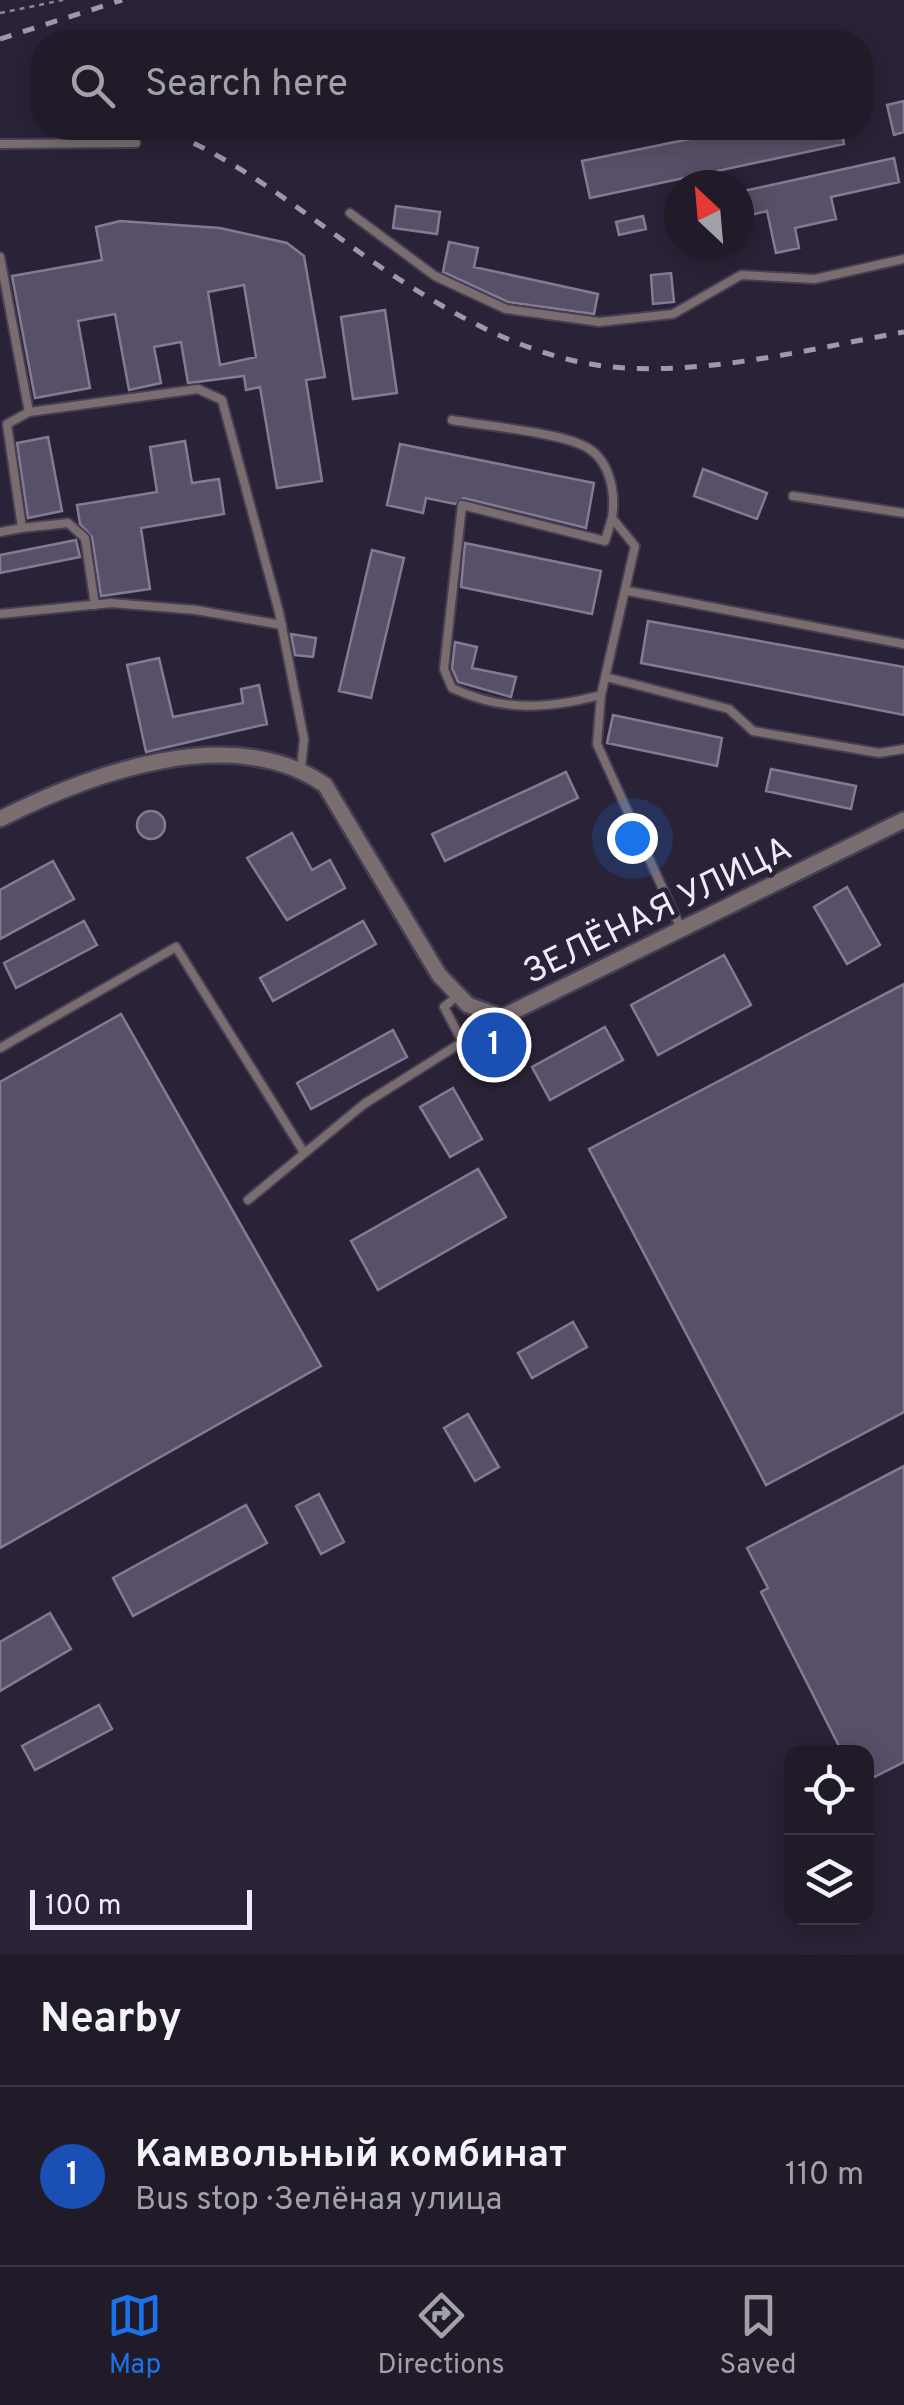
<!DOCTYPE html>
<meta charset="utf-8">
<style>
:root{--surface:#201a29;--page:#282331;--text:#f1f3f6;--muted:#a2a1a8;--line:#3d3846;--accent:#1a73e8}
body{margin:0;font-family:Overpass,sans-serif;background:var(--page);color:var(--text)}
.controls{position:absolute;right:30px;bottom:30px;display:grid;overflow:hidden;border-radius:20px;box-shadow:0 5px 25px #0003}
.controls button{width:90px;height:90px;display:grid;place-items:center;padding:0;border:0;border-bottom:2px solid var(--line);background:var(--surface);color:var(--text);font:50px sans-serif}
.compass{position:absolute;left:664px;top:170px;width:90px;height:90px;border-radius:50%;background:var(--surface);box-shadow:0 5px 25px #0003;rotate:334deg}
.scale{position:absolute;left:30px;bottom:25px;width:222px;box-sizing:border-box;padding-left:10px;border:5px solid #f0ebf9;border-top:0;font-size:28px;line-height:35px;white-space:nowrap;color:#f0ebf9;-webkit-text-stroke:8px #2a2237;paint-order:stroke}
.you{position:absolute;left:632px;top:838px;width:35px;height:35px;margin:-25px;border:8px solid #fff;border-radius:50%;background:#1a73e8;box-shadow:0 0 0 15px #1a73e833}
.badge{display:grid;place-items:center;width:65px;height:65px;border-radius:50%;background:var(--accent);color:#fff;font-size:32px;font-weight:700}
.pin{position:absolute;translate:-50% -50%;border:5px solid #fff;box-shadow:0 2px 10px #0006}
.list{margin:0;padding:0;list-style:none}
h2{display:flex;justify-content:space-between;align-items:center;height:130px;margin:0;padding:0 40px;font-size:42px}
h2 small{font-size:32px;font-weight:400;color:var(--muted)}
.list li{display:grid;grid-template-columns:65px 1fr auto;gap:30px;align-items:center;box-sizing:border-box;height:180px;padding:0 40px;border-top:2px solid var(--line)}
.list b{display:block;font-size:38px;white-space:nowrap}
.list p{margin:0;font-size:32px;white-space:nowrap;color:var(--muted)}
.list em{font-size:32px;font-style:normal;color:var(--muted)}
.icon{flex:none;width:55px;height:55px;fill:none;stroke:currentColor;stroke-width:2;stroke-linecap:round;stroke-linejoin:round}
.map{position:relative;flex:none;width:904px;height:1955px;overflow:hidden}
.search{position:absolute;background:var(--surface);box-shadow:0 5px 25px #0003;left:30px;right:30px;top:30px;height:110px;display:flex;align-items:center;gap:25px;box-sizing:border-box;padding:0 35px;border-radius:40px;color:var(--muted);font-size:38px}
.sheet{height:310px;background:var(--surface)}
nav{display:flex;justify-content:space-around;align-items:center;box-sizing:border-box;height:140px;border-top:2px solid var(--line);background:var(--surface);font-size:28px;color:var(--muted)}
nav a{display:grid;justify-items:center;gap:5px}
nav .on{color:var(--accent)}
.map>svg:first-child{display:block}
.building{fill:#585068;stroke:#837b94;stroke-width:2.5;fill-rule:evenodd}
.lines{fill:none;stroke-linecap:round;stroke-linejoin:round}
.lane-casing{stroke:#463e52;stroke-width:12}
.street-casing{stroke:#463e52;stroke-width:20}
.path{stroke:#8c8697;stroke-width:2.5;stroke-dasharray:5 5;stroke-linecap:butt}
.lane{stroke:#7a6d70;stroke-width:8}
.street{stroke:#7a6d70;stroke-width:15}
.rail{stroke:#9f99a9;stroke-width:5;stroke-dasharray:12 12;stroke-linecap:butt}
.labels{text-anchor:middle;stroke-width:9;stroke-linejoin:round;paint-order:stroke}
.street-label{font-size:35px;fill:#f0ebf9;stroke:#2a2237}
</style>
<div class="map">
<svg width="904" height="1955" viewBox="0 0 904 1955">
<rect width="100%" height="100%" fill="#2a2237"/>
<path class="building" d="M904 101V132L894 135 887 105Z
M707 128H841L844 144 590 198 582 161 709 135Z
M894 158 899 182 831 197 836 219 795 228 799 248 776 253 767 211 747 216 746 211 739 212V192Z
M396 206 440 212 437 234 393 228Z
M643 216 646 229 619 235 616 222Z
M120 221 220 228 287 243 304 256 325 377 306 380 322 481 277 488 260 387 246 390 244 376 188 383 181 342 154 347 161 383 129 390 115 314 78 321 90 388 35 398 12 276 102 260 96 227ZM244 285 256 357 220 365 208 292Z
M449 242 478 248 474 267 598 294 594 314 508 302 443 272Z
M671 273 674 302 653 304 651 275Z
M385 310 397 393 353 399 341 317Z
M48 437 62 511 28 518 17 443Z
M185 441 192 483 219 479 224 514 141 528 150 589 101 596 92 537 80 524 77 505 157 492 150 447Z
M400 444 594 483 586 528 464 498 455 504 426 498 423 513 387 505Z
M703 469 767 493 757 519 694 496Z
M76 540 80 557 0 573V555Z
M465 543 601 571 592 614 461 587Z
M372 550 404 558 371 698 339 691Z
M648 621 904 667V715L641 663Z
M291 634 316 638 313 657 295 655Z
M455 642 477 647 472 668 516 677 511 697 458 682 452 668Z
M159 658 173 717 243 703 241 689 259 685 267 724 146 752 127 665Z
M613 715 722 738 717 766 607 743Z
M771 769 856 786 851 809 766 791Z
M566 772 578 798 445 861 432 834Z
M137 825a14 14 0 1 1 28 0a14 14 0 1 1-28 0Z
M292 833 312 870 330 860 345 888 287 920 247 858Z
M53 861 74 899 0 939V890Z
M847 887 880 945 847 964 814 907Z
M84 921 97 945 16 988 4 963Z
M363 921 376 944 273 1001 260 978Z
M724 955 751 1005 658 1055 631 1005Z
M904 984V1412L766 1485 589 1149Z
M121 1014 321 1366 0 1548V1082Z
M605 1027 623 1060 550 1100 532 1067Z
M393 1030 407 1057 311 1109 297 1083Z
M453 1088 482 1139 450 1157 420 1107Z
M478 1169 506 1217 378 1290 351 1241Z
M573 1322 587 1347 532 1378 518 1353Z
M468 1414 499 1467 475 1481 444 1428Z
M904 1466V1762L866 1781V1752H842L761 1592 768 1588 747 1548Z
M319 1494 344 1542 321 1554 296 1506Z
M246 1505 267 1543 133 1616 113 1578Z
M50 1613 71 1649 0 1691V1642Z
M99 1705 112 1729 35 1770 22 1746Z"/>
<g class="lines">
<defs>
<path id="lane" d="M0 144 136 143
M350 213 435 276 506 309 599 322 673 314 741 275 815 279 904 259
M0 257 29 412 198 389 222 400 279 612 304 739 301 768
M452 420C486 426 553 432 582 445 610 457 616 492 612 518L635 546 601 695 597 744 682 931
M793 496 904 513
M22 528 68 523 85 538 95 605
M0 532 22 528 7 424 29 412
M628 591 904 644
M0 614 111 603 196 610 282 625
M606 677 729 709 753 731 879 753 904 749
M601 695C547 709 503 712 452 688L444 669 462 505 605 541 612 518
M457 996 444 1007 463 1043
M0 1048 176 947 303 1151
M248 1200 364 1104 499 1019"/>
<path id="street" d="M0 819C91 773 233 721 325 785L439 975 468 1005 502 1017 904 820"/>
</defs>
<use href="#lane" class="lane-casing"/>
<use href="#street" class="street-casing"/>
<path class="path" d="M0 13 63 0"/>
<use href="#lane" class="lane"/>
<use href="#street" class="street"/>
<path class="rail" d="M0 39 122 0
M172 133C250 167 312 220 382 268 455 317 536 363 625 368 718 373 814 348 904 332"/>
</g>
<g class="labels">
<g class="street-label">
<text transform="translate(657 909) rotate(-26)" y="12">ЗЕЛЁНАЯ УЛИЦА</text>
</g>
</g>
</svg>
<div class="controls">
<button><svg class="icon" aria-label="locate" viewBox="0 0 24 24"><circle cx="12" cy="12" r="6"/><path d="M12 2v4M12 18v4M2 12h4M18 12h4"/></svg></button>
<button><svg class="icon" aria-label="layers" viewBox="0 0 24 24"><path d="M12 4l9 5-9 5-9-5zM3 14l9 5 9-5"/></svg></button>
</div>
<svg class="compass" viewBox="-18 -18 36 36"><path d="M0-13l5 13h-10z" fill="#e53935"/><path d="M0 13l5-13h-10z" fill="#a2a1a8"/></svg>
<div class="scale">100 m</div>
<div class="you"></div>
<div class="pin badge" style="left:494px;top:1045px;background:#1a4fb4">1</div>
<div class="search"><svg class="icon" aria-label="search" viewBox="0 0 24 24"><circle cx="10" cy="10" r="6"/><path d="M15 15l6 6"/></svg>Search here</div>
</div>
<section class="sheet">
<h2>Nearby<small></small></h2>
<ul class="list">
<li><span class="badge" style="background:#1a4fb4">1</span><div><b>Камвольный комбинат</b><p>Bus stop · Зелёная улица</p></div><em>110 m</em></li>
</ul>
</section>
<nav>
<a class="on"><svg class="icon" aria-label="map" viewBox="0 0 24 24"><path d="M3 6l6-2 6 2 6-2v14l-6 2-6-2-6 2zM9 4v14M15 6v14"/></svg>Map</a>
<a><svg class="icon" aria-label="directions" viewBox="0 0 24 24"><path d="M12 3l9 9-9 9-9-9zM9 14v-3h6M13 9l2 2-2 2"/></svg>Directions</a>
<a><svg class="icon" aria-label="saved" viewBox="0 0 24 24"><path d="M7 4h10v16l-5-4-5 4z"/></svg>Saved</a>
</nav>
